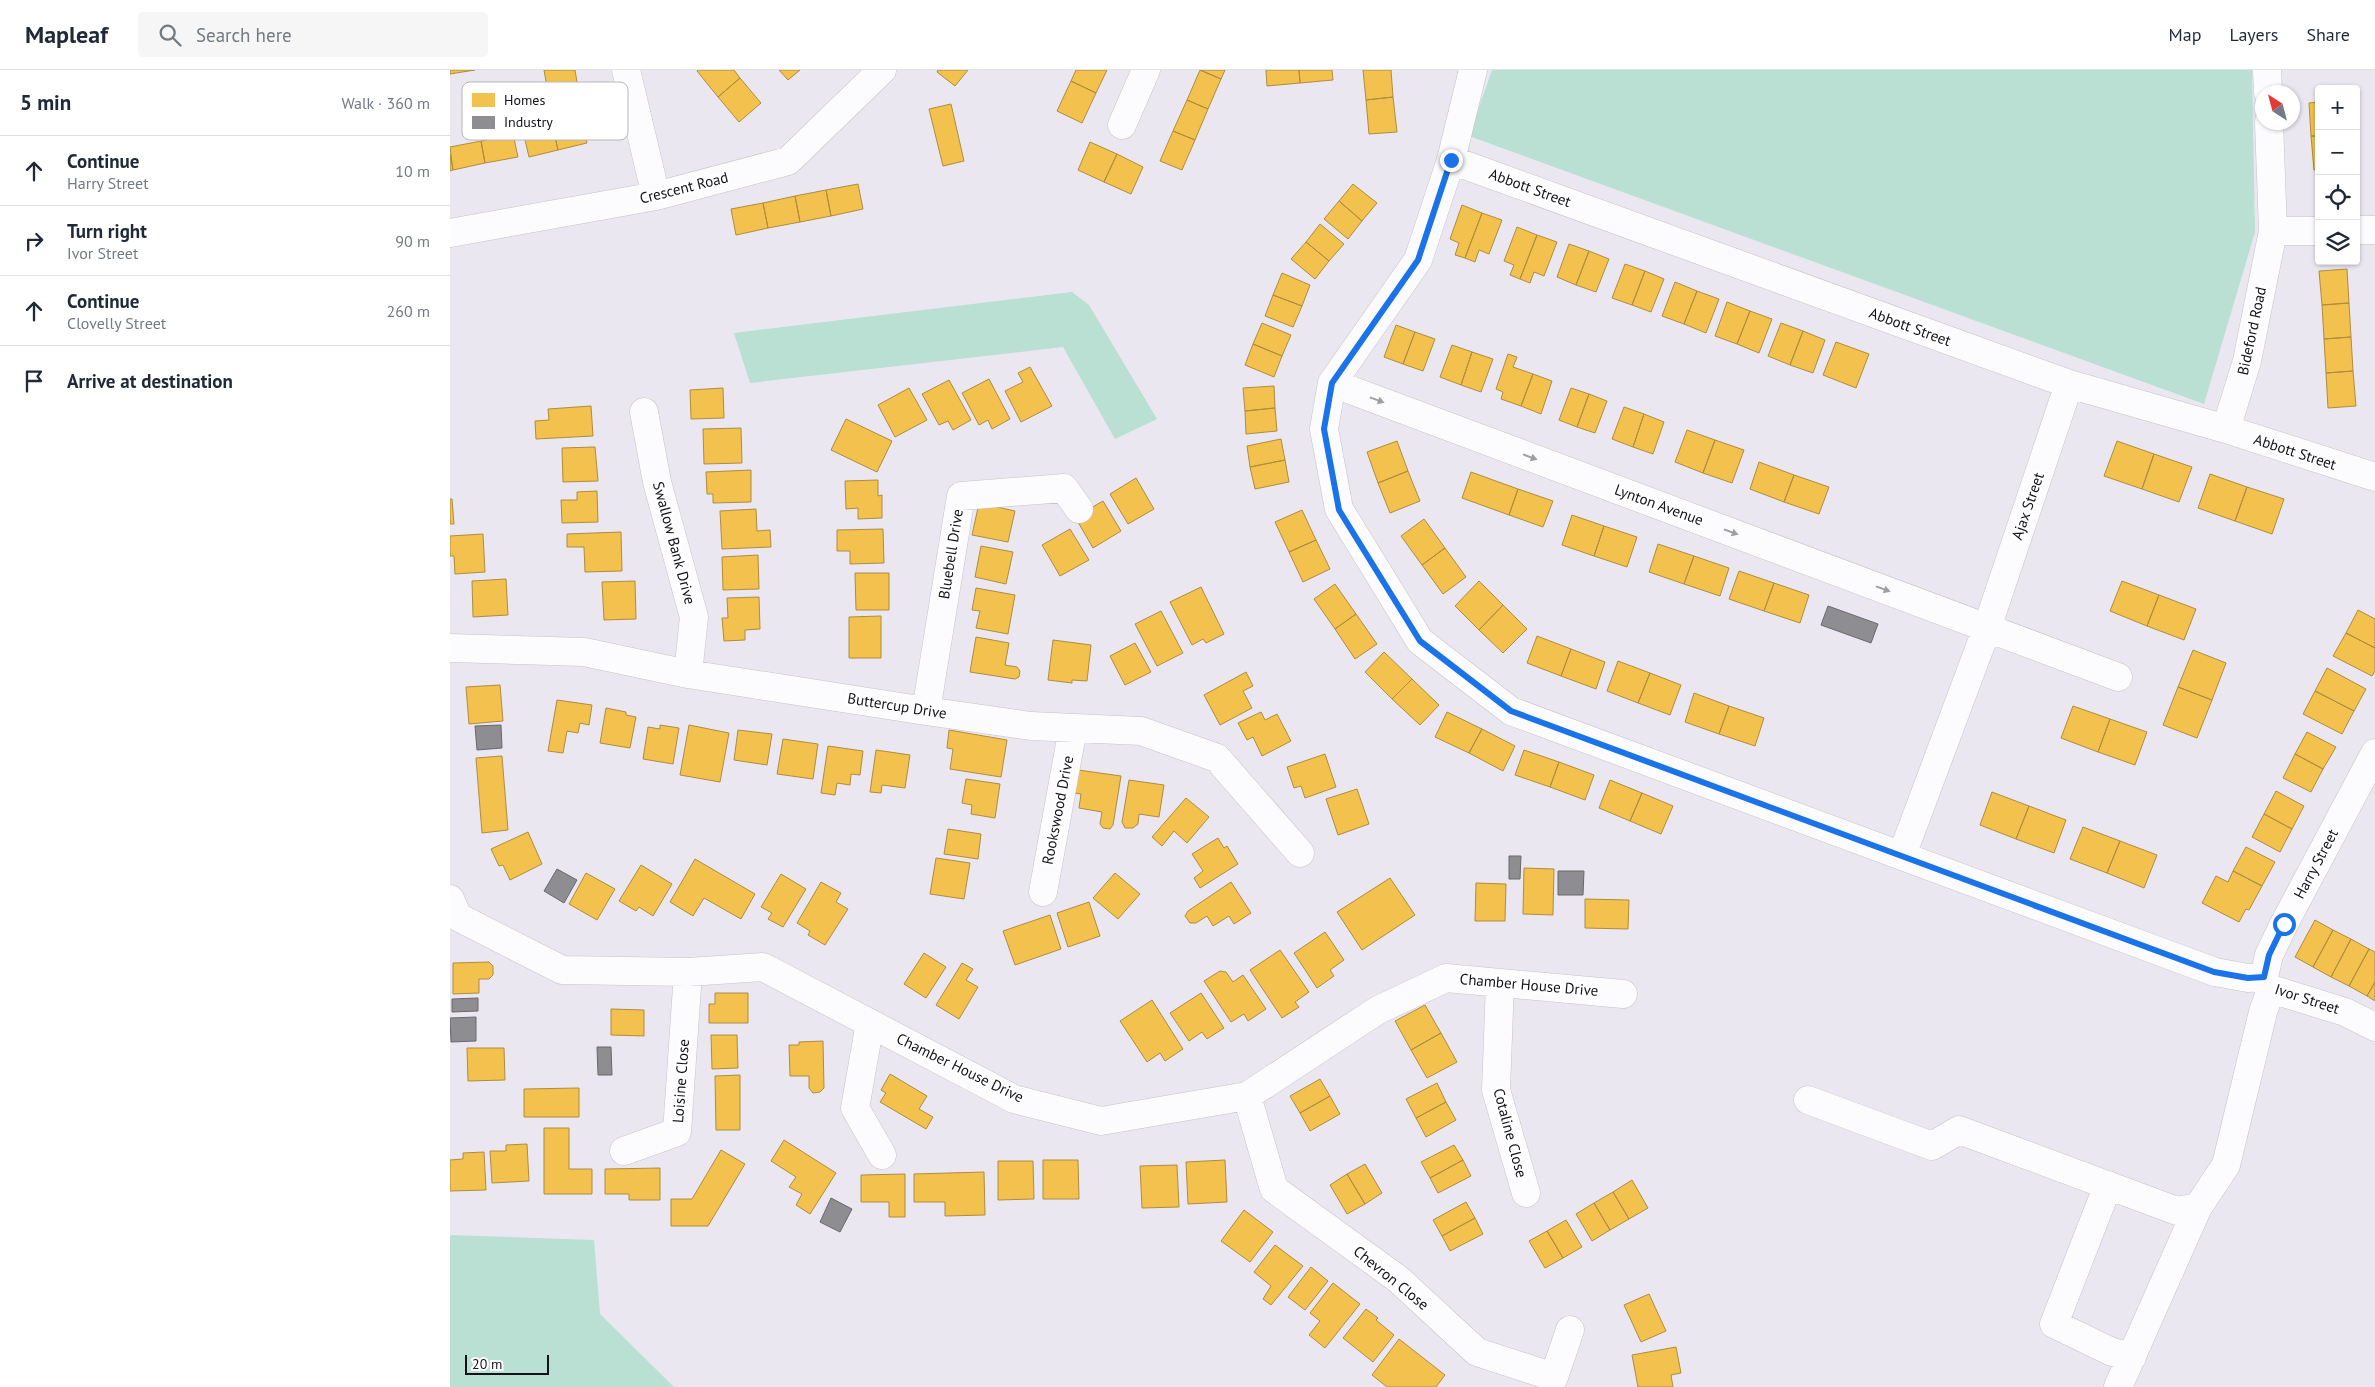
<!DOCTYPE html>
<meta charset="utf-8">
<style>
:root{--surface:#fff;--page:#f6f6f7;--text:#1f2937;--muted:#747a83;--line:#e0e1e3}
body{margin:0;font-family:"PT Sans",sans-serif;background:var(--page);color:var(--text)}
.controls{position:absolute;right:15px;top:15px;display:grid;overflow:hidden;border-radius:5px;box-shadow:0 1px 4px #0004}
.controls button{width:45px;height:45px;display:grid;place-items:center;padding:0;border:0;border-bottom:1px solid var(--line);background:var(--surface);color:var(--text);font:25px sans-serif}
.compass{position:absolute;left:1805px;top:15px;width:45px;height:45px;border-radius:50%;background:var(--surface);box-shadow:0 1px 4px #0004;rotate:324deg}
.scale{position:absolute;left:15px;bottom:12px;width:84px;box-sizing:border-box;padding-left:5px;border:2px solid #141118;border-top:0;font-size:14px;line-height:18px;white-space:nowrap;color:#141118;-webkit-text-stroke:4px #fff;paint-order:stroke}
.stop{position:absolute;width:15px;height:15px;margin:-11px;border:4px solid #1a73e8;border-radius:50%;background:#fff}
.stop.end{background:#1a73e8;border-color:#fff;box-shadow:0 1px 5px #0008}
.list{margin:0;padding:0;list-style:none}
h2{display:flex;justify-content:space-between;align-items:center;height:65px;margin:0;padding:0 20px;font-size:21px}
h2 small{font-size:16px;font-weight:400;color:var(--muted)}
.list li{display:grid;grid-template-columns:32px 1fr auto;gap:15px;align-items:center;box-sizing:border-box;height:70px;padding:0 20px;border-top:1px solid var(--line)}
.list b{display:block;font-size:19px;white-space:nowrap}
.list p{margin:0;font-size:16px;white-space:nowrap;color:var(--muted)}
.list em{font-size:16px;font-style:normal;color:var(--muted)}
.icon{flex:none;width:28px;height:28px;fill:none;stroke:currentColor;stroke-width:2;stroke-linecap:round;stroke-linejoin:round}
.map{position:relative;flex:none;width:1925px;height:1317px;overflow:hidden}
header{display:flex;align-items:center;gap:30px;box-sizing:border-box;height:70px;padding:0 25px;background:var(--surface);border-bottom:1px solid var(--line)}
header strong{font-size:24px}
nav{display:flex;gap:28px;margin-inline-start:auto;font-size:18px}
.search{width:350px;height:45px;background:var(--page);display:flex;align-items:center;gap:12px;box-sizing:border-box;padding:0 18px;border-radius:5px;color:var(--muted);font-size:19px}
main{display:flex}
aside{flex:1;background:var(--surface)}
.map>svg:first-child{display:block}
.green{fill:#b9e0d2}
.homes{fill:#f2c14e;stroke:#af8c3e}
.industry{fill:#8d8d92;stroke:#69686d}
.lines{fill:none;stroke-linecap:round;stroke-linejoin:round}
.minor-casing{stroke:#c5c3cb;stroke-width:29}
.minor{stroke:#fcfbfd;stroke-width:28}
.oneway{fill:#9f9da1}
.route{stroke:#1a73e8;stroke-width:6}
.labels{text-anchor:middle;stroke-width:5;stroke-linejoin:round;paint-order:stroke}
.street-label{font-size:15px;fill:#141118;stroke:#fff}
.key{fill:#fff;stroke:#b8b8ba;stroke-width:1}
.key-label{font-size:14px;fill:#141118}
</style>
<header>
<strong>Mapleaf</strong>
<div class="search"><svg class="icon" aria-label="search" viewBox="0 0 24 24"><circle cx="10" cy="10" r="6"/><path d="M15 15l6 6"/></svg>Search here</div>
<nav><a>Map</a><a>Layers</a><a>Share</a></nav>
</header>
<main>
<aside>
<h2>5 min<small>Walk · 360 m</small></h2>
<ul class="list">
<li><svg class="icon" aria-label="ahead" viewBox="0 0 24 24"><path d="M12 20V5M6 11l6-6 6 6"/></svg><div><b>Continue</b><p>Harry Street</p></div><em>10 m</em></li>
<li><svg class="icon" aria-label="right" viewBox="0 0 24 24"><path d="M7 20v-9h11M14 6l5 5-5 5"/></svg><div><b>Turn right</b><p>Ivor Street</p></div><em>90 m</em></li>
<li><svg class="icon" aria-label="ahead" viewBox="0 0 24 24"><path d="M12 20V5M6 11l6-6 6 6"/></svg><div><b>Continue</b><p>Clovelly Street</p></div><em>260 m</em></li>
<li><svg class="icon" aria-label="arrive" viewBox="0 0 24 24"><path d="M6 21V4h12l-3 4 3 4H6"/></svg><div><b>Arrive at destination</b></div></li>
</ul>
</aside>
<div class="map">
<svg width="1925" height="1317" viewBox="0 0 1925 1317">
<rect width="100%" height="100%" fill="#eae7f1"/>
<path class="green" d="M1042 0H1802L1805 162 1754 334 1019 66Z
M622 222 639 235 707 349 665 369 613 277 300 313 284 263Z
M0 1165 144 1170 150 1244 224 1317H0Z"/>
<path class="homes" d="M0 0H25L0 4Z
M94 0H125L128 18 98 23Z
M248 0H284L290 8 268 27 247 1Z
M329 0H350L338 10Z
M488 0H518L505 16 487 2Z
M626 0H657L646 23 621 11Z
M750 0H775L771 9Z
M750 0 771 9 758 39 737 30Z
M816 0H849L850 13 817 16Z
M849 0H882L883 10 850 13Z
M913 0H941L943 27 916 30Z
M290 8 311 33 289 52 268 27Z
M621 11 646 23 632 53 607 41Z
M943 27 947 62 919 64 916 30Z
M737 30 758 39 745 70 723 61Z
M1869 32V66H1861L1859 33Z
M501 34 514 91 493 96 479 39Z
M131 47 137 73 108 80 102 54Z
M102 54 108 80 79 87 73 61Z
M723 61 745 70 732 100 710 91Z
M63 64 68 87 35 93 31 71Z
M1861 66H1869V100H1864Z
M31 71 35 93 3 100 0 77Z
M640 72 667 84 654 112 628 100Z
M0 84 3 100 0 101Z
M667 84 693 97 681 124 654 112Z
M408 114 413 139 381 146 376 120Z
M903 114 927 133 912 151 889 131Z
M376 120 381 146 350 152 345 126Z
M345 126 350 152 318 158 313 133Z
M889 131 912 151 898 169 874 149Z
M313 133 318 158 286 165 281 139Z
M1012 135 1032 143 1015 188 1005 185 1009 173 1000 169Z
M1032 143 1052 150 1039 184 1029 180 1025 192 1015 188Z
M870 154 894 174 879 191 856 172Z
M1067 157 1087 165 1070 209 1060 205 1064 195 1054 191Z
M1087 165 1107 172 1094 206 1084 202 1080 213 1070 209Z
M856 172 879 191 865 209 841 189Z
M1119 174 1139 181 1126 215 1107 207Z
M1139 181 1159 189 1146 222 1126 215Z
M1175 194 1195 201 1182 235 1162 228Z
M1897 199 1899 233 1872 235 1869 201Z
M1195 201 1214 209 1201 242 1182 235Z
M832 203 860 215 852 236 823 225Z
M1225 212 1247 221 1234 254 1212 246Z
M1247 221 1269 229 1256 263 1234 254Z
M823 225 852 236 843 257 815 246Z
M1277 232 1300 241 1287 274 1265 266Z
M1899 233 1901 267 1874 269 1872 235Z
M1300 241 1322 249 1309 283 1287 274Z
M812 253 841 265 832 286 803 274Z
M1331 253 1353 261 1340 295 1318 286Z
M946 255 965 262 953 294 934 287Z
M1353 261 1375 270 1363 303 1340 295Z
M965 262 985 269 973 301 953 294Z
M1901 267 1903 301 1876 303 1874 269Z
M1386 272 1419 284 1406 318 1373 305Z
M803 274 832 286 824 307 795 295Z
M1002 275 1022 282 1011 315 990 307Z
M1022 282 1043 289 1031 322 1011 315Z
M1058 284 1067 287 1063 297 1083 304 1071 336 1051 329 1053 322 1046 319Z
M580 297 602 336 571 352 555 321 573 312 568 303Z
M1903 301 1906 336 1878 338 1876 303Z
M1083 304 1102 311 1091 344 1071 336Z
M539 309 560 349 542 359 538 350 529 355 512 323Z
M499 310 521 350 503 360 498 351 489 355 472 324Z
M824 316 825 338 795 341 793 318Z
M273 318 274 348 241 349 240 320Z
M459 318 477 350 445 367 428 335Z
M1121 318 1139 324 1127 357 1109 350Z
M1139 324 1157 331 1145 363 1127 357Z
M141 336 143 366 86 369 85 351 99 350 98 339Z
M1174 337 1194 344 1183 377 1162 369Z
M825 338 827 361 796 364 795 341Z
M1194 344 1214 352 1203 384 1183 377Z
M396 349 442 371 427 402 381 380Z
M291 358 292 393 254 394 253 359Z
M1237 360 1265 370 1253 403 1225 392Z
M831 369 835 390 800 397 797 376Z
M1265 370 1294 380 1282 413 1253 403Z
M947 371 958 401 928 413 917 382Z
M1667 371 1704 384 1692 419 1654 406Z
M145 377 148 411 113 412 112 378Z
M1704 384 1742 397 1729 432 1692 419Z
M835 390 839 412 805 419 800 397Z
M1309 392 1344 405 1334 432 1300 419Z
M301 400V432L263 433V424H257L256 402Z
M958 401 970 431 940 443 928 413Z
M1021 402 1068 419 1059 445 1012 428Z
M1760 404 1797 417 1785 451 1748 438Z
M1344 405 1379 417 1369 444 1334 432Z
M686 408 704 439 678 454 660 424Z
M428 410V426L432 425V448L408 449V438L396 439 395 411Z
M1797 417 1834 429 1822 464 1785 451Z
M1068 419 1103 431 1093 457 1059 445Z
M147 421 148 452 112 453 111 430H127V422Z
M0 429H2L4 454H0Z
M653 431 671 461 643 478 625 447Z
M529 433 565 441 558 472 522 465Z
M306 439 307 461 320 460 321 477 272 479 270 441Z
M852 440 866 470 839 482 825 452Z
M1122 445 1154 456 1144 486 1112 475Z
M974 449 995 478 972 495 951 466Z
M1154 456 1187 467 1177 497 1144 486Z
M433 459 434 493 400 494V481H387V460Z
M620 459 639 490 610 506 592 475Z
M171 462 172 501 135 502 134 477H117V464Z
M33 464 35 502 5 504 4 486H0V466Z
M866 470 880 499 853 512 839 482Z
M1208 474 1244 486 1234 514 1199 502Z
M531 476 563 482 556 514 525 507Z
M995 478 1016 507 993 524 972 495Z
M308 485 309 519 273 520 272 487Z
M1244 486 1279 498 1270 526 1234 514Z
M1289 501 1324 513 1314 541 1279 529Z
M405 503H439V540H406Z
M56 509 58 545 23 547 22 511Z
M185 511 186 549 154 550 152 512Z
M1029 511 1053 535 1029 560 1005 536Z
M1672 511 1709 525 1697 556 1660 541Z
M1324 513 1359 525 1350 553 1314 541Z
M885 514 906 544 885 559 864 529Z
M751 517 774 564 756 573 753 569 742 575 720 532Z
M526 518 565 525 558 564 526 558 530 541 522 540Z
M1709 525 1746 539 1734 570 1697 556Z
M309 527 310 559 295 560V570L274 571 272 548H278L277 528Z
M1053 535 1077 559 1053 583 1029 560Z
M1908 540 1925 549V578L1896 563Z
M711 541 733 583 707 596 685 554Z
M906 544 927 574 905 589 885 559Z
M431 546V588H399V547Z
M1896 563 1925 578V601L1922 606 1883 586Z
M1087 566 1121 579 1111 606 1077 593Z
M526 567 559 573 555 595 567 597 570 601 569 607 565 609 520 602Z
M603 570 641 575 637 611 622 610V613L598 610Z
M685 573 701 602 675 615 660 586Z
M1121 579 1155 592 1146 619 1111 606Z
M1743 580 1776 593 1762 630 1728 617Z
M934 582 962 609 942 629 915 602Z
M1168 591 1200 603 1188 633 1157 621Z
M1877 598 1916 619 1904 641 1865 621Z
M796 602 803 616 793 621 802 638 770 655 754 625Z
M1200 603 1231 615 1220 645 1188 633Z
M962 609 989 635 970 655 942 629Z
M50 615 53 651 19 654 16 617Z
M1728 617 1762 630 1747 668 1713 655Z
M1865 621 1904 641 1892 664 1853 644Z
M1244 623 1279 636 1269 664 1235 652Z
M107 630 142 635 139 655 130 653 128 663 117 661 113 683 98 681Z
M1279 636 1314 648 1305 676 1269 664Z
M1623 636 1660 649 1648 682 1611 668Z
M156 638 176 642V645L186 647 180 678 150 673Z
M811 642 815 650 827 644 841 671 812 686 803 667 797 670 788 653Z
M997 642 1032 659 1019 683 985 667Z
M1660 649 1697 662 1685 695 1648 682Z
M210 655 229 658 223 694 193 689 198 657 210 659Z
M239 655 279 663 270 712 230 705Z
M1032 659 1065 676 1053 701 1019 683Z
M288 660 322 664 317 695 284 690Z
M499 660 557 670 551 707 500 699 503 679 497 678Z
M1857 662 1886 677 1873 699 1845 684Z
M333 669 368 674 363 709 327 704Z
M378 676 413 681 410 705 401 704 400 715 387 713 385 725 371 723Z
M426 680 460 685 455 718 432 715 431 723 420 722Z
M1074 680 1109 692 1100 717 1065 705Z
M875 684 886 717 855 728 851 716 844 718 837 697Z
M1845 684 1873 699 1861 722 1833 708Z
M52 686 58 760 32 763 26 688Z
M1109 692 1144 705 1135 730 1100 717Z
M621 699 671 706 663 755 660 759 653 758 650 754 652 742 629 738 631 724 618 722Z
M516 709 550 714 545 748 521 744 522 735 512 733Z
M679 710 714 715 709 747 689 744 688 754 683 758H675L672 752Z
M1160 710 1192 723 1180 751 1149 738Z
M907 719 919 754 888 765 876 729Z
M1826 721 1854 736 1842 759 1814 744Z
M1542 722 1579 736 1566 769 1530 755Z
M1192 723 1223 736 1211 764 1180 751Z
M736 728 759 747 737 773 724 761 712 776 702 767Z
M1579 736 1616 750 1604 783 1566 769Z
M1814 744 1842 759 1830 782 1802 767Z
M1633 757 1670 771 1657 803 1620 789Z
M498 759 531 764 528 789 494 784Z
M78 762 92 794 60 810 53 795 49 796 41 779Z
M768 768 774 778 777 776 788 794 750 818 744 808 753 801 742 784Z
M1670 771 1707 785 1694 818 1657 803Z
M1796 777 1825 792 1812 816 1783 801Z
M486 788 520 793 514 829 480 824Z
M245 789 305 824 291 849 254 828 243 846 220 832Z
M191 795 222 814 203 846 189 837 186 841 169 831Z
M1074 798 1104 799 1103 845 1073 844Z
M1783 801 1812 816 1799 840 1796 839 1789 852 1752 833 1766 806 1778 812Z
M136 803 165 819 147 850 119 834Z
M665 803 690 824 668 849 643 828Z
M331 804 356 819 333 857 318 849 322 843 311 837Z
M940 808 965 845 912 880 887 842Z
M371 812 391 823 386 832 398 839 375 875 358 865 360 861 347 853Z
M781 812 801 843 784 854 779 846 763 856 757 846 746 853H740L735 846 738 841Z
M1026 813 1056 814 1055 851H1025Z
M1135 829 1179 830 1178 859 1135 858Z
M639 832 650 866 618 877 607 843Z
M600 845 611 879 565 895 553 861Z
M1865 850 1883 860 1863 897 1845 887Z
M1883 860 1901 869 1881 907 1863 897Z
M875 862 894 890 880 900 884 906 867 918 844 883Z
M1901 869 1919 879 1899 916 1881 907Z
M1919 879 1925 882V912L1917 926 1899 916Z
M830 880 859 922 845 932 849 937 832 948 800 900Z
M474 883 496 897 476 928 454 914Z
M39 892 43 896V905L39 909H29V923L3 924V893Z
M512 893 523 899 516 910 528 917 509 949 486 935Z
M770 901 776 902 783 912 793 905 816 939 798 951 794 944 781 952 754 911Z
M1925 912V931L1917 926Z
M265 923H298V953H259V934H265Z
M751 923 774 958 757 969 752 962 739 971 720 943Z
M702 930 733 979 715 991 710 983 697 992 670 951Z
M975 935 991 963 961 980 945 951Z
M161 939 194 940V966L161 965Z
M991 963 1007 992 977 1008 961 980Z
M261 965H287L288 998 262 999Z
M373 971 374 1018 370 1022 363 1023 359 1018V1006H340L339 975H349V972Z
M17 978H54L55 1010 18 1011Z
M440 1004 477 1026 469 1039 483 1047 476 1059 430 1032 436 1023 431 1020Z
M290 1005V1060H266L265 1006Z
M870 1009 880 1026 850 1043 840 1026Z
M987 1013 996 1032 966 1048 956 1029Z
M129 1018V1047H74V1019Z
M880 1026 890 1044 860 1061 850 1043Z
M996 1032 1006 1050 976 1067 966 1048Z
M94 1058H119V1099H142V1124H94Z
M334 1070 386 1103 360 1144 346 1135 352 1124 339 1117 346 1107 321 1091Z
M77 1074 79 1111 42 1113 40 1081H56V1075Z
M1004 1075 1013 1090 980 1108 971 1092Z
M271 1080 295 1094 258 1156H221V1129H242Z
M34 1082 36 1120 0 1121V1090L13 1089V1083Z
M593 1090H628L629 1129H593Z
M775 1090 777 1132 738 1134 736 1092Z
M1013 1090 1021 1106 988 1123 980 1108Z
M548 1091H583L584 1129 548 1130Z
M915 1094 932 1123 915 1134 897 1104Z
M727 1095 729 1137 692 1138 690 1096Z
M210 1098V1130H179V1124H155V1099Z
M534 1102 535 1145 495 1146V1132H464V1104Z
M455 1104V1147H439V1132H411V1105Z
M897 1104 915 1134 897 1144 880 1115Z
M1182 1110 1198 1138 1179 1149 1163 1122Z
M1163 1122 1179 1149 1160 1160 1144 1133Z
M1016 1132 1025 1148 992 1166 983 1150Z
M1144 1133 1160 1160 1142 1171 1126 1144Z
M794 1140 823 1162 800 1192 771 1171Z
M1025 1148 1033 1164 1000 1181 992 1166Z
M1116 1150 1132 1177 1113 1188 1097 1161Z
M1097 1161 1113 1188 1095 1198 1079 1171Z
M825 1175 853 1196 821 1235 813 1229 821 1216 804 1202Z
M861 1197 878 1211 855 1240 838 1227Z
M883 1213 910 1234 875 1278 859 1265 870 1251 860 1243Z
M1199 1224 1216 1261 1191 1272 1174 1235Z
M916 1239 928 1248 926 1250 944 1265 923 1292 893 1268Z
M949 1269 995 1305 986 1317H937L922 1305Z
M1226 1277 1231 1303 1221 1305 1223 1317H1188L1182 1285Z"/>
<path class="industry" d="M1378 536 1428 554 1421 573 1371 555Z
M51 655 52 678 27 680 25 656Z
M1059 786H1071L1070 809H1059Z
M107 799 127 810 114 833 94 821Z
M1108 801H1134L1133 825H1108Z
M28 928V941L2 942V929Z
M26 947V971L1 972 0 948Z
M147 977H161L162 1005H148Z
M381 1128 402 1139 390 1162 370 1152Z"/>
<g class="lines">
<defs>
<path id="minor" d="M176 0 206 126
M1023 0 1001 90 968 190 882 313 874 359 889 439 970 571 1061 641 1765 902 1798 908 1814 907
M1817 0 1818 22
M672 55 696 0
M1001 90 1619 314 1776 359 1925 407
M1906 160H1925
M1823 161H1869
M0 163 206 126 338 91 432 0
M882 313 1668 607
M194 342 207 412 244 547 238 604
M1776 359 1797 291 1823 161 1819 52
M0 578 134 582 238 604 476 641 581 656 691 661 767 688 850 783
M476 641 511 426 614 418 629 439
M1452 785 1537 558 1619 314
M593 822 623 658
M0 829 8 847 112 900 238 902 313 897 564 1029 651 1051 797 1026 928 940 996 908 1173 924
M1814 907 1819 885 1834 854 1925 683
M1814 907 1817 916 1821 919 1895 942 1925 957
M1050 913 1046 1020 1076 1123
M420 953 405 1038 432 1085
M797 1026 824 1119 948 1209 1027 1282 1104 1307 1120 1260
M1358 1030 1482 1076 1509 1060 1727 1141 1748 1137 1776 1095 1813 942 1821 919
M174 1081 227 1062 238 902
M1658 1115 1604 1254 1662 1282 1682 1287
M1668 1317 1748 1137"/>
</defs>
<use href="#minor" class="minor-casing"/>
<use href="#minor" class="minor"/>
</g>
<defs><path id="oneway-solid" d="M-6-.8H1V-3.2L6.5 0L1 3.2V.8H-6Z" transform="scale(1.25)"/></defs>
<g class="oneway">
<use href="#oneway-solid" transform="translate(927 330) rotate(20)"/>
<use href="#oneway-solid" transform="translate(1080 387) rotate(20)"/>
<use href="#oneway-solid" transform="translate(1281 462) rotate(20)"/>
<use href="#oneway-solid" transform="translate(1433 519) rotate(20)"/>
</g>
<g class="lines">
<path class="route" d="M1001 90 968 190 882 313 874 359 889 440 970 571 1061 641 1764 902 1798 908 1814 907 1819 885 1834 854"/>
</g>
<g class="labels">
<g class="street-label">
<text transform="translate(234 118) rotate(-14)" y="5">Crescent Road</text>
<text transform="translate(1080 118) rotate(20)" y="5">Abbott Street</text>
<text transform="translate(1460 257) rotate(20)" y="5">Abbott Street</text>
<text transform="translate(1802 261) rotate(-78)" y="5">Bideford Road</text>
<text transform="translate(1845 382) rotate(18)" y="5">Abbott Street</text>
<text transform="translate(1209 435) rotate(20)" y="5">Lynton Avenue</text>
<text transform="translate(1578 436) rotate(-71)" y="5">Ajax Street</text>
<text transform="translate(224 473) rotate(75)" y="5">Swallow Bank Drive</text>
<text transform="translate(501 484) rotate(-81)" y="5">Bluebell Drive</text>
<text transform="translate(447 636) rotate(9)" y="5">Buttercup Drive</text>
<text transform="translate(608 740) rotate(-79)" y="5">Rookswood Drive</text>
<text transform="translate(1866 794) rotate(-62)" y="5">Harry Street</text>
<text transform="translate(1079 915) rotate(5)" y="5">Chamber House Drive</text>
<text transform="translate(1857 929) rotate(18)" y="5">Ivor Street</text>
<text transform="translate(510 998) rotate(26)" y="5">Chamber House Drive</text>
<text transform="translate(231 1011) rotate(-86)" y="5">Loisine Close</text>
<text transform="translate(1060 1063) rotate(75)" y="5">Cotaline Close</text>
<text transform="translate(941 1208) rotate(39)" y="5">Chevron Close</text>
</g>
</g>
<rect x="12" y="12" width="166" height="58" rx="8" class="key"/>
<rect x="22" y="23" width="23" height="14" fill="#f2c14e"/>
<rect x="22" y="46" width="23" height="13" fill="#8d8d92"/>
<g class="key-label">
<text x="54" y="35">Homes</text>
<text x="54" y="57">Industry</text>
</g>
</svg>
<div class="controls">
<button>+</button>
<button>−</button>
<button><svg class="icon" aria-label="locate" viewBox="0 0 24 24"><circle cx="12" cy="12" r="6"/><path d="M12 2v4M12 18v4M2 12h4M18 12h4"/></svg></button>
<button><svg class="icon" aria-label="layers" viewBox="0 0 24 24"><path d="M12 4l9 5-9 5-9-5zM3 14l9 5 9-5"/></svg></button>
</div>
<svg class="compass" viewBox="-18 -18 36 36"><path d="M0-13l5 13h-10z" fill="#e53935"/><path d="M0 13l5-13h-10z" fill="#747a83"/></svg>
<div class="scale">20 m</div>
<div class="stop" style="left:1834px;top:854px"></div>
<div class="stop end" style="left:1001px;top:90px"></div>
</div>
</main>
